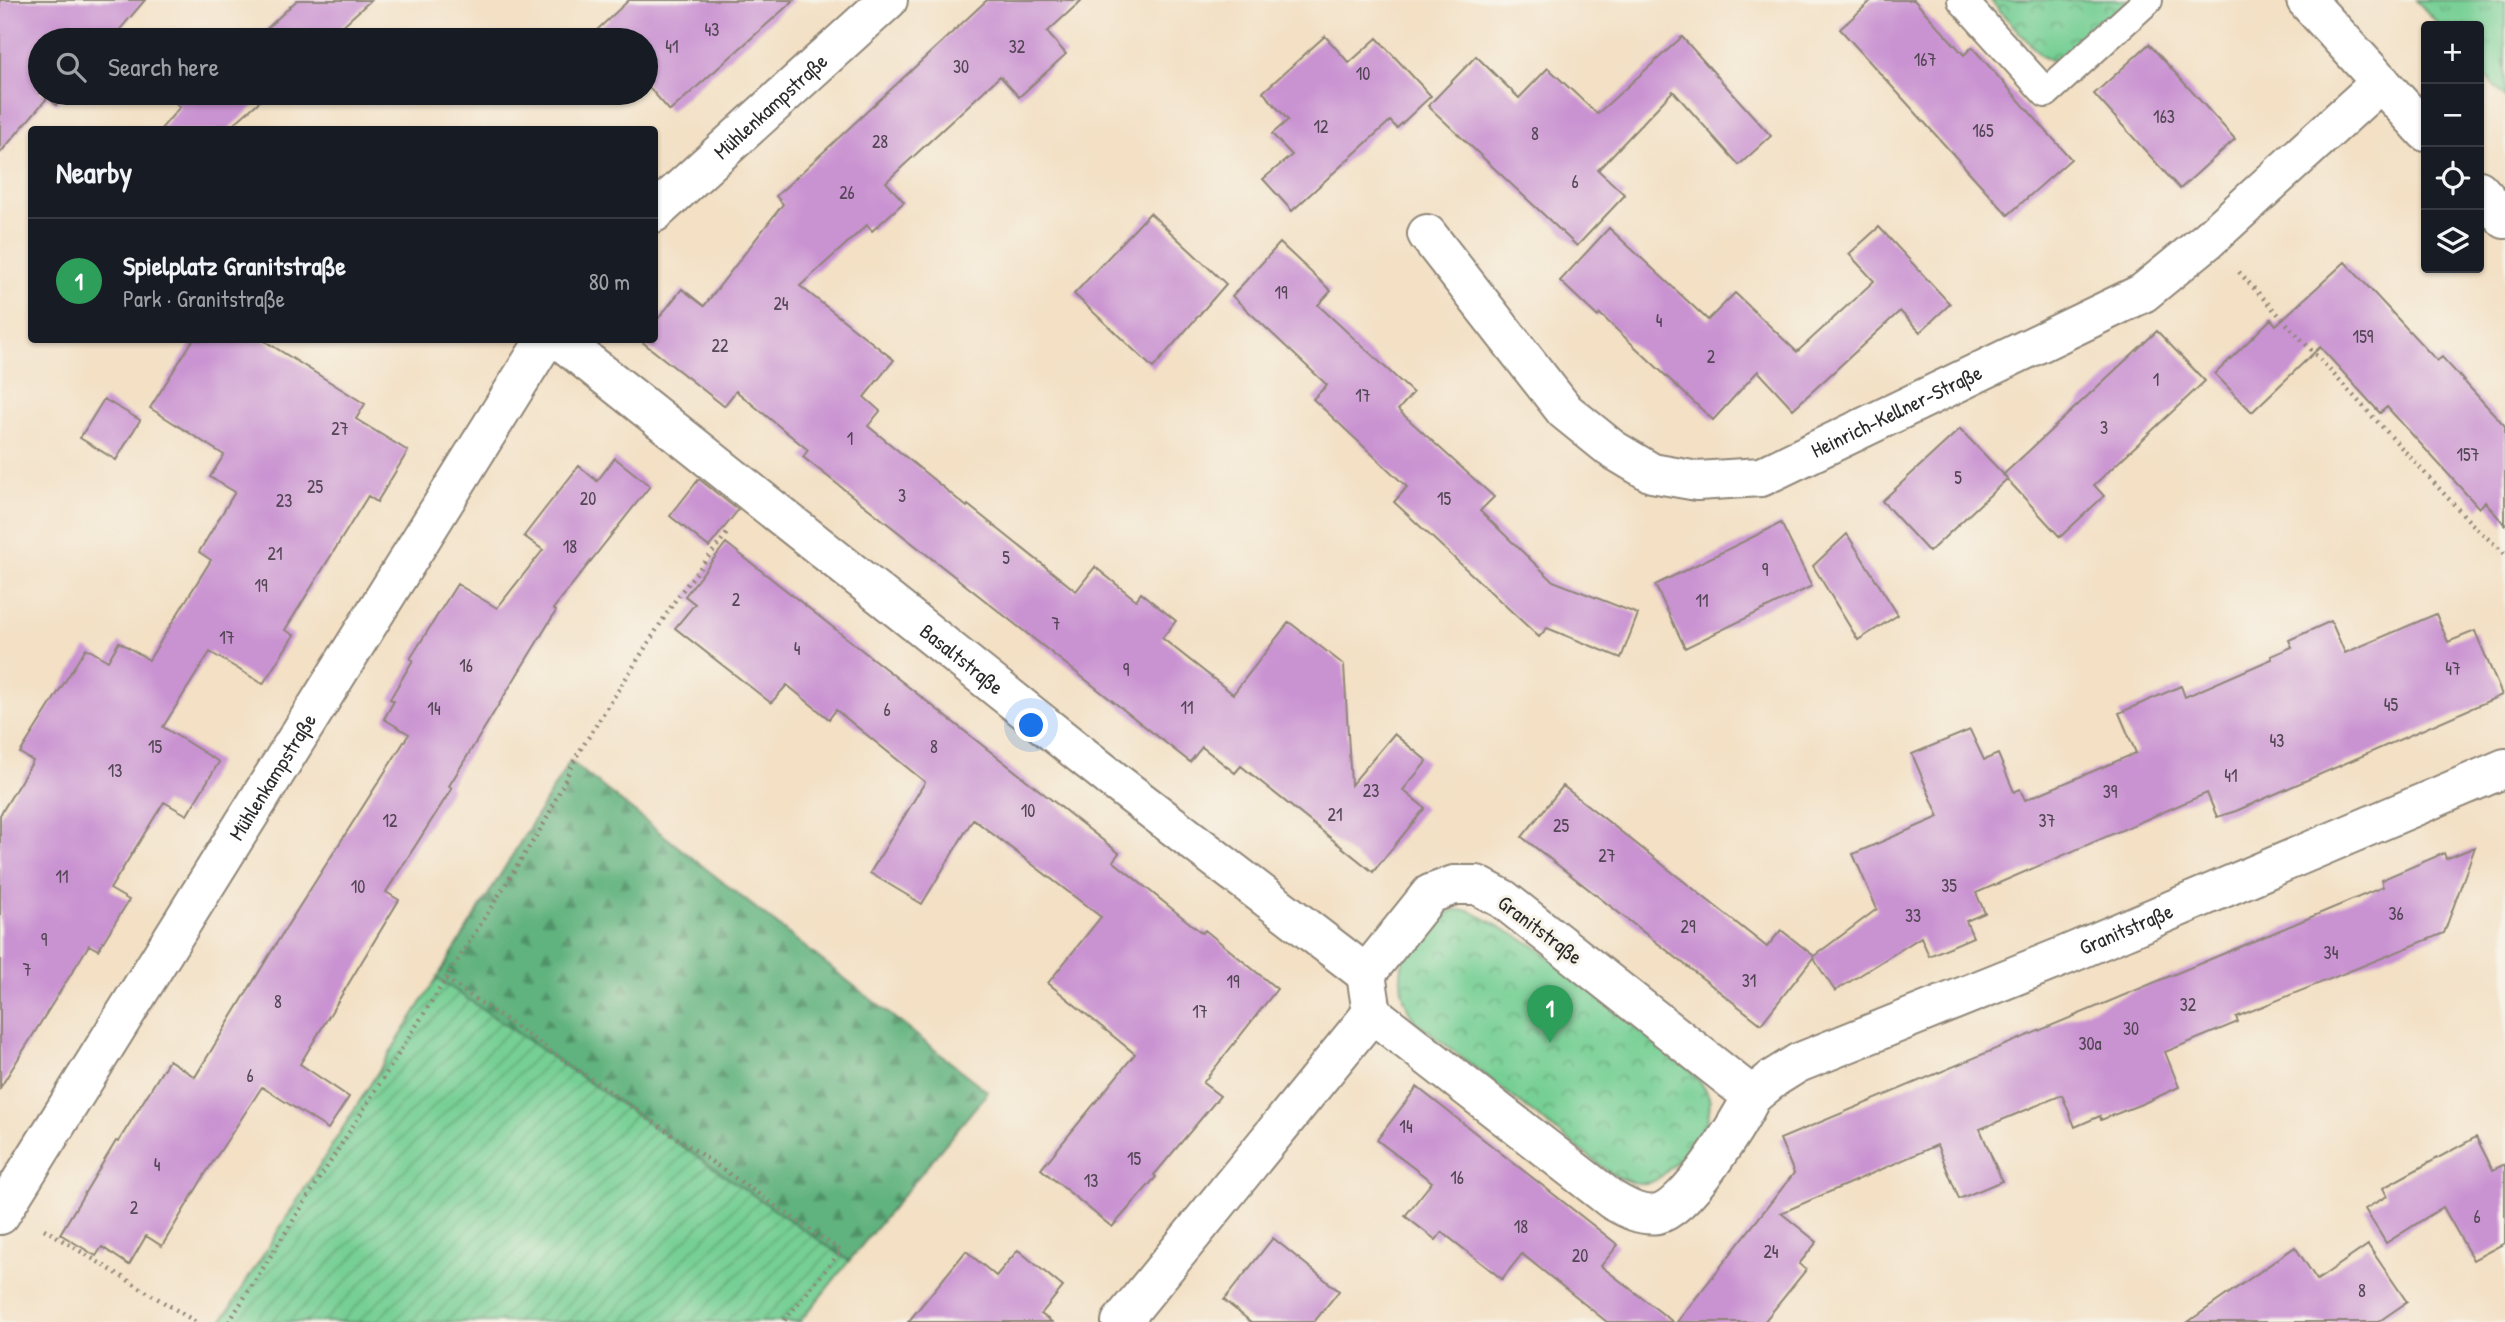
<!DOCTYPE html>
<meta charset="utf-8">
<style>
:root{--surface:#171b24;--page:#242831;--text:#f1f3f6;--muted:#9ea1a6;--line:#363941;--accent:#7c3aed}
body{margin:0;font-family:"Patrick Hand",sans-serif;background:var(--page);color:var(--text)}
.controls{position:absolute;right:21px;top:21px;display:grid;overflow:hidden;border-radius:7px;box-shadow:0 2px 5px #0004}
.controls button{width:63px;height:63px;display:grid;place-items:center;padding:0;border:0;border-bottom:2px solid var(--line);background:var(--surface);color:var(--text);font:35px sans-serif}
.you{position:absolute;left:1032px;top:726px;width:24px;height:24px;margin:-18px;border:5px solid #fff;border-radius:50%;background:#1a73e8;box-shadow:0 0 0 10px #1a73e833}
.badge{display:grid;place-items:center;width:46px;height:46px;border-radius:50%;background:var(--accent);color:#fff;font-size:23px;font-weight:700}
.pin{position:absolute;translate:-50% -58px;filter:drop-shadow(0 2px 4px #0008)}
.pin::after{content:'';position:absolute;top:37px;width:24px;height:21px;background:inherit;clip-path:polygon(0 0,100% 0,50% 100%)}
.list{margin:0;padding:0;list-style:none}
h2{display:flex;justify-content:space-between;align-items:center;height:91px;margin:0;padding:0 28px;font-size:30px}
h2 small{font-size:23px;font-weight:400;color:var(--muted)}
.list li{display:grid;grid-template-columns:46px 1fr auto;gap:21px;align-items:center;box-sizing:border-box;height:126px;padding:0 28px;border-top:2px solid var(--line)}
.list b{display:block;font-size:26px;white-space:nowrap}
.list p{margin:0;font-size:23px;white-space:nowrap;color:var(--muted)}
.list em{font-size:23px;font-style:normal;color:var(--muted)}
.icon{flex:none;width:38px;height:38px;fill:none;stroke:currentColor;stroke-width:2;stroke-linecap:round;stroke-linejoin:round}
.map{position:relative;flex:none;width:2505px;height:1322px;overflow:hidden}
.search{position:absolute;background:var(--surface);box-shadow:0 2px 5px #0004;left:28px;top:28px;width:630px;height:77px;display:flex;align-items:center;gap:18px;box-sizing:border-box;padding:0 24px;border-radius:38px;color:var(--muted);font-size:26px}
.panel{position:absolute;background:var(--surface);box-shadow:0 2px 5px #0004;left:28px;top:126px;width:630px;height:217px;border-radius:7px}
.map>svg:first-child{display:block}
.grass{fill:url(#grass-tufts);stroke:#507d60;stroke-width:2}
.forest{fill:url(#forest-firs);stroke:#466e54;stroke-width:2}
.park{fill:url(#park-crowns);stroke:#507d60;stroke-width:2}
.garden{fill:url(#garden-furrows);stroke:#507d60;stroke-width:2}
.building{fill:#c992d1}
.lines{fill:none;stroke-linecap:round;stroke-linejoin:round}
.service-casing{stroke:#8f8678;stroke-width:32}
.minor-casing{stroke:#8f8678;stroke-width:42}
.path{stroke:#8f8678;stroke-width:4.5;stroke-dasharray:2 5;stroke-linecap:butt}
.service{stroke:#fff;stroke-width:28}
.minor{stroke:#fff;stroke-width:38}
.labels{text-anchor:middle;stroke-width:6;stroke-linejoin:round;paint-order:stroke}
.number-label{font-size:18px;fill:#524554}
.street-label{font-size:21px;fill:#2b2b2b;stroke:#f7f3e8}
</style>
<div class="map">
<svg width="2505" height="1322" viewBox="0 0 2505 1322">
<defs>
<pattern id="grass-tufts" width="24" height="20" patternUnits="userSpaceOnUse" patternTransform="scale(1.75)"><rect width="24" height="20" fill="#76cf94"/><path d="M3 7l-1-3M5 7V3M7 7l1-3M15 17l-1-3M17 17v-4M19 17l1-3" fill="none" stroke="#61a879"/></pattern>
<pattern id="forest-firs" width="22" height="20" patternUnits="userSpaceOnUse" patternTransform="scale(1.75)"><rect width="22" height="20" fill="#60b27e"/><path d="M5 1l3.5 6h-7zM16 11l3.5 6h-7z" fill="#4f9167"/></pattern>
<pattern id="park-crowns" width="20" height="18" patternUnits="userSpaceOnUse" patternTransform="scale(1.75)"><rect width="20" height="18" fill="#76cf94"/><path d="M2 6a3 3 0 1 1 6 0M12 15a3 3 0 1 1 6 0" fill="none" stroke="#61a879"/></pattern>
<pattern id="garden-furrows" width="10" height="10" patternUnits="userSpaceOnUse" patternTransform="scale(1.75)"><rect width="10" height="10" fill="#76cf94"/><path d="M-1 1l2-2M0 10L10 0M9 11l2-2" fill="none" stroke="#61a879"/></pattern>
</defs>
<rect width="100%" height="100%" fill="#f7f3e8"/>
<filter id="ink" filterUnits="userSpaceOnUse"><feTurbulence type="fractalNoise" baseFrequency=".0143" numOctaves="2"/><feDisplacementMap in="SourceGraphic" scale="14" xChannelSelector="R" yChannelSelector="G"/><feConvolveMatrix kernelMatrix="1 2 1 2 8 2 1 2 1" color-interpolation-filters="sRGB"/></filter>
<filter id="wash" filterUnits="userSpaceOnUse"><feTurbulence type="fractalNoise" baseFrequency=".00686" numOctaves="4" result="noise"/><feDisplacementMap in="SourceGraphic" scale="28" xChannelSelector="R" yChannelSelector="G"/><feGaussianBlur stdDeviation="1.57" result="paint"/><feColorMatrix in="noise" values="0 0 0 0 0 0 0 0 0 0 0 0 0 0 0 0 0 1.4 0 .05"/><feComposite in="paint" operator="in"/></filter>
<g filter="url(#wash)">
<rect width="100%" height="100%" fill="#f3e0c5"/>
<path class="grass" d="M2416 0H2505V98L2479 69V26H2440Z"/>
<path class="forest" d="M570 761 988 1092 849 1261 437 978Z"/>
<path class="park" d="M1990 0H2129L2068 56 2053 61 2041 56Z
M1454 910H1469L1535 946 1686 1066C1694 1075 1705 1085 1709 1097 1711 1105 1708 1121 1704 1128 1696 1141 1665 1178 1651 1182 1636 1186 1623 1180 1610 1173L1414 1020C1385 972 1407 931 1454 910Z"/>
<path class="garden" d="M437 978 849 1261 800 1322H221Z"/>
<g id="blocks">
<path class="building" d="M0 0H145L111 40H40V93H66L56 105 48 97 0 153Z
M297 0H371L327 40H255Z
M629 0H794L670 111 646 84V40H606L597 30Z
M987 0H1082L1047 32 1066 54 1019 97 1000 76 886 182 904 202 872 231 867 225 800 286 894 360 864 397 880 411 868 426 967 507 968 505 1076 591 1095 567 1136 600 1141 593 1176 621 1162 638 1233 694 1289 622 1344 665 1351 785 1394 734 1427 761 1403 790 1425 808 1373 872 1241 766 1235 773 1202 747 1190 762 803 457 808 450 736 391 724 406 641 341 654 340V324L682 289 704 306 783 204 776 196Z
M1872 0H1914L1964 55 1972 47 2071 159 2008 215 1840 29Z
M1325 36 1349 63 1377 38 1431 96 1397 128 1390 121 1292 211 1263 179 1292 155 1272 134 1288 120 1263 92Z
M1682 37 1771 136 1739 165 1673 91 1598 170 1625 195 1577 246 1428 106 1476 56 1519 98 1548 68 1597 114Z
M2149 44 2235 139 2180 189 2094 94Z
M171 93H269L227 130H160L180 107 168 95Z
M1150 213 1226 284 1153 368 1074 294Z
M1879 227 1950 304 1920 332 1900 311 1793 409 1758 371 1713 420 1600 314 1598 317 1560 281 1609 228 1708 320 1735 293 1797 352 1874 281 1849 254Z
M1280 243 1331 291 1318 305 1413 393 1398 410 1494 497 1480 511 1553 581 1638 614 1621 658 1547 628 1539 637 1394 502 1407 487 1313 399 1327 385 1232 296Z
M2345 262 2437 361 2442 357 2505 426V525L2485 502 2479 508 2387 407 2380 413 2320 347 2252 412 2215 374 2271 319 2276 325Z
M2157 331 2205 381 2094 485 2104 496 2060 537 2007 479 1929 552 1882 501 1960 429 2007 478 2003 475Z
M193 340H263L365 404 356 419 408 451 377 502 368 496 285 630 294 635 263 684 210 652 163 727 219 762 187 815 164 802 110 889 129 900 98 950 89 945 0 1088V815L33 761 20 753 86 648 108 661 119 642 149 660 211 560 199 552 235 492 210 477 224 455 150 408Z
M104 399 140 420 116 460 80 438Z
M615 458 650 486 553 609 556 611 449 786 452 788 386 892 399 900 300 1064 349 1097 328 1129 262 1087 207 1171 162 1246 146 1236 129 1265 102 1247 96 1256 60 1234 116 1141 118 1142 169 1060 195 1077 287 926 409 734 384 719 394 701 390 699 413 660 410 659 457 584 497 608 543 550 524 536 544 510 579 466 597 481Z
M699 479 738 510 709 547 670 516Z
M1781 523 1812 586 1685 648 1655 585Z
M1847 534 1898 615 1858 640 1813 566Z
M726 543 1119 853 1113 861 1202 933 1205 930 1277 989 1203 1083 1220 1096 1154 1175 1156 1177 1112 1227 1041 1169 1135 1054 1048 983 1101 917 973 819 922 904 870 873 925 782 836 710 829 719 787 685 771 703 675 628 695 604 685 596Z
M2436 614 2448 642 2475 631 2502 695 2236 811 2217 817 2207 793 1976 893 1985 913 1966 921 1973 937 1929 956 1921 937 1835 991 1813 958 1761 1024 1522 837 1563 786 1767 947 1781 930 1814 956 1877 909 1853 854 1939 817 1912 754 1970 730 1984 760 1998 754 2014 792 2020 789 2025 800 2136 753 2119 713 2181 686 2185 697 2272 659 2271 656 2292 647 2289 640 2331 621 2345 653Z
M2475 847 2444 933 2236 1017 2238 1022 2165 1052 2179 1087 2144 1103 2101 1120 2100 1116 2075 1127 2062 1095 1980 1129 2002 1181 1959 1199 1937 1145 1781 1213 1817 1242 1799 1264 1806 1270 1764 1322H1677L1794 1173 1780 1139 2383 887 2381 880 2444 853 2446 859Z
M1417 1087 1618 1245 1601 1266 1673 1322H1607L1522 1254 1502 1279 1442 1232 1436 1240 1405 1216 1432 1182 1377 1140Z
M2476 1137 2493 1170 2505 1164V1243L2473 1260 2443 1207 2386 1243 2365 1209 2387 1196 2383 1188Z
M1273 1238 1339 1291 1314 1322H1251L1224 1300Z
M2368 1245 2407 1302 2378 1322H2188L2295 1247 2317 1280Z
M1018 1250 1063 1287 1041 1314 1052 1322H908L966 1251 996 1276Z"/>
</g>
</g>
<g filter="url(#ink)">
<use href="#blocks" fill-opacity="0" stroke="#8f8678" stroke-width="2"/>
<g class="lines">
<defs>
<path id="service" d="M1962 0 2046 93 2148 0"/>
<g id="minor">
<path d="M2306 0 2426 132"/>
<path d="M2479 190 2505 219"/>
<path id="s1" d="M654 213 888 0"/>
<path id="s2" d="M1427 234 1565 411 1612 449 1652 473 1697 481 1761 477 2143 293 2209 239 2381 82"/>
<path id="s3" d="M560 340 1117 783 1366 974"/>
<path d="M1454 885H1477L1503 899 1752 1096C1739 1122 1687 1208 1658 1214 1641 1217 1626 1208 1612 1200L1372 1013 1366 974 1430 894Z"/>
<path id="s4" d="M1752 1096 1774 1078 1798 1063 2064 956 2505 768"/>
<path id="s5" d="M0 1215 545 340"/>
<path d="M1121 1322 1372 1013"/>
</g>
</defs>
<use href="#service" class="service-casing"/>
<use href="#minor" class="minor-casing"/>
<path class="path" d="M2239 272 2472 524 2505 554
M446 979 841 1251 783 1322
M44 1229 196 1322
M229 1322 545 822 576 757 678 596 728 532"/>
<use href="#service" class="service"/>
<use href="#minor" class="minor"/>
</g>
</g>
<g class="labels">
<g class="number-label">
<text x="712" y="36">43</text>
<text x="672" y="53">41</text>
<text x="1017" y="53">32</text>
<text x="1925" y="66">167</text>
<text x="961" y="73">30</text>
<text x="1363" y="80">10</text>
<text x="2164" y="123">163</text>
<text x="1321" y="133">12</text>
<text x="1983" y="137">165</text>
<text x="1535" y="140">8</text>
<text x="880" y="148">28</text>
<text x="1575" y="188">6</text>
<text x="847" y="199">26</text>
<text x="1281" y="299">19</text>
<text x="781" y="310">24</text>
<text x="1659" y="327">4</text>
<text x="2363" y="343">159</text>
<text x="720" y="352">22</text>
<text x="1711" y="363">2</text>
<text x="2156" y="386">1</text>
<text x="1363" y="402">17</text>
<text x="2104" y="434">3</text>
<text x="340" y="435">27</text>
<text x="850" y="445">1</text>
<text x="2468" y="461">157</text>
<text x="1958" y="484">5</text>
<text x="315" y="493">25</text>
<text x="902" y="502">3</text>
<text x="588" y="505">20</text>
<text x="1444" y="505">15</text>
<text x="284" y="507">23</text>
<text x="570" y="553">18</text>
<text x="275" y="560">21</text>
<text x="1006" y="564">5</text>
<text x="1765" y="576">9</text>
<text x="261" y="592">19</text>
<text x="736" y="606">2</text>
<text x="1702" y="607">11</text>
<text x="1056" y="630">7</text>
<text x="227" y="644">17</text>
<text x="797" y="655">4</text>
<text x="466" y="672">16</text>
<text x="2453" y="675">47</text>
<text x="1126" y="676">9</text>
<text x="2391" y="711">45</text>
<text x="1187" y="714">11</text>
<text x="434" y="715">14</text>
<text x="887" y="716">6</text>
<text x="2277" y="747">43</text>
<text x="155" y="753">15</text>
<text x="934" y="753">8</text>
<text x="115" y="777">13</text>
<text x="2231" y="782">41</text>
<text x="1371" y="797">23</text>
<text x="2110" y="798">39</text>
<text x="1028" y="817">10</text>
<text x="1335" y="821">21</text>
<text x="390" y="827">12</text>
<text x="2047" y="827">37</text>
<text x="1561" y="832">25</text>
<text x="1607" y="862">27</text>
<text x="62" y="883">11</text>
<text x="1949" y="892">35</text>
<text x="358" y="893">10</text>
<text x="2396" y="920">36</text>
<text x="1913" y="922">33</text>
<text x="1688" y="933">29</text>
<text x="44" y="946">9</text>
<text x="2331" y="959">34</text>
<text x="27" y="976">7</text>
<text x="1749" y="987">31</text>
<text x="1233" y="988">19</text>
<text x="278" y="1008">8</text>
<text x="2188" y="1011">32</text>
<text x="1200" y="1018">17</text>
<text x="2131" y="1035">30</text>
<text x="2090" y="1050">30a</text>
<text x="250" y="1082">6</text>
<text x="1406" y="1133">14</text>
<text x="1134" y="1165">15</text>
<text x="157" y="1171">4</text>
<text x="1457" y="1184">16</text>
<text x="1091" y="1187">13</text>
<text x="134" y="1214">2</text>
<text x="2477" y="1223">6</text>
<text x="1521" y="1233">18</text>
<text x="1771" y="1258">24</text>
<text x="1580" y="1262">20</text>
<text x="2362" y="1297">8</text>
</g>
<g class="street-label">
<text dy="7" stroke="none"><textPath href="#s1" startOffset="158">Mühlenkampstraße</textPath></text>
<text dy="7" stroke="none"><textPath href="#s2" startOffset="592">Heinrich-Kellner-Straße</textPath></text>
<text dy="7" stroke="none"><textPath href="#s3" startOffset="513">Basaltstraße</textPath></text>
<text dy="7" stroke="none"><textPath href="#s5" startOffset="516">Mühlenkampstraße</textPath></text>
<text dy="7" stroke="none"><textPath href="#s4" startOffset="411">Granitstraße</textPath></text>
<text transform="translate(1540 930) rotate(37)" y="7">Granitstraße</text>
</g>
</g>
</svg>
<div class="controls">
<button>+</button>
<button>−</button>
<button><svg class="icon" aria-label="locate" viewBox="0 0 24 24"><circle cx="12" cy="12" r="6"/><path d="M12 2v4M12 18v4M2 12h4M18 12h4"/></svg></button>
<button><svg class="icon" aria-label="layers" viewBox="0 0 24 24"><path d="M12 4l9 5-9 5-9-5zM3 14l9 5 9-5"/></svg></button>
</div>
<div class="you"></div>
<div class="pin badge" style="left:1550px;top:1043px;background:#2e9e5b">1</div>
<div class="search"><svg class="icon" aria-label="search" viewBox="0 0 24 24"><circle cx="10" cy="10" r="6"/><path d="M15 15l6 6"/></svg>Search here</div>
<section class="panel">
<h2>Nearby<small></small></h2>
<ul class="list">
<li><span class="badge" style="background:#2e9e5b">1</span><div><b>Spielplatz Granitstraße</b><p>Park · Granitstraße</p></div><em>80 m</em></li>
</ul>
</section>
</div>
